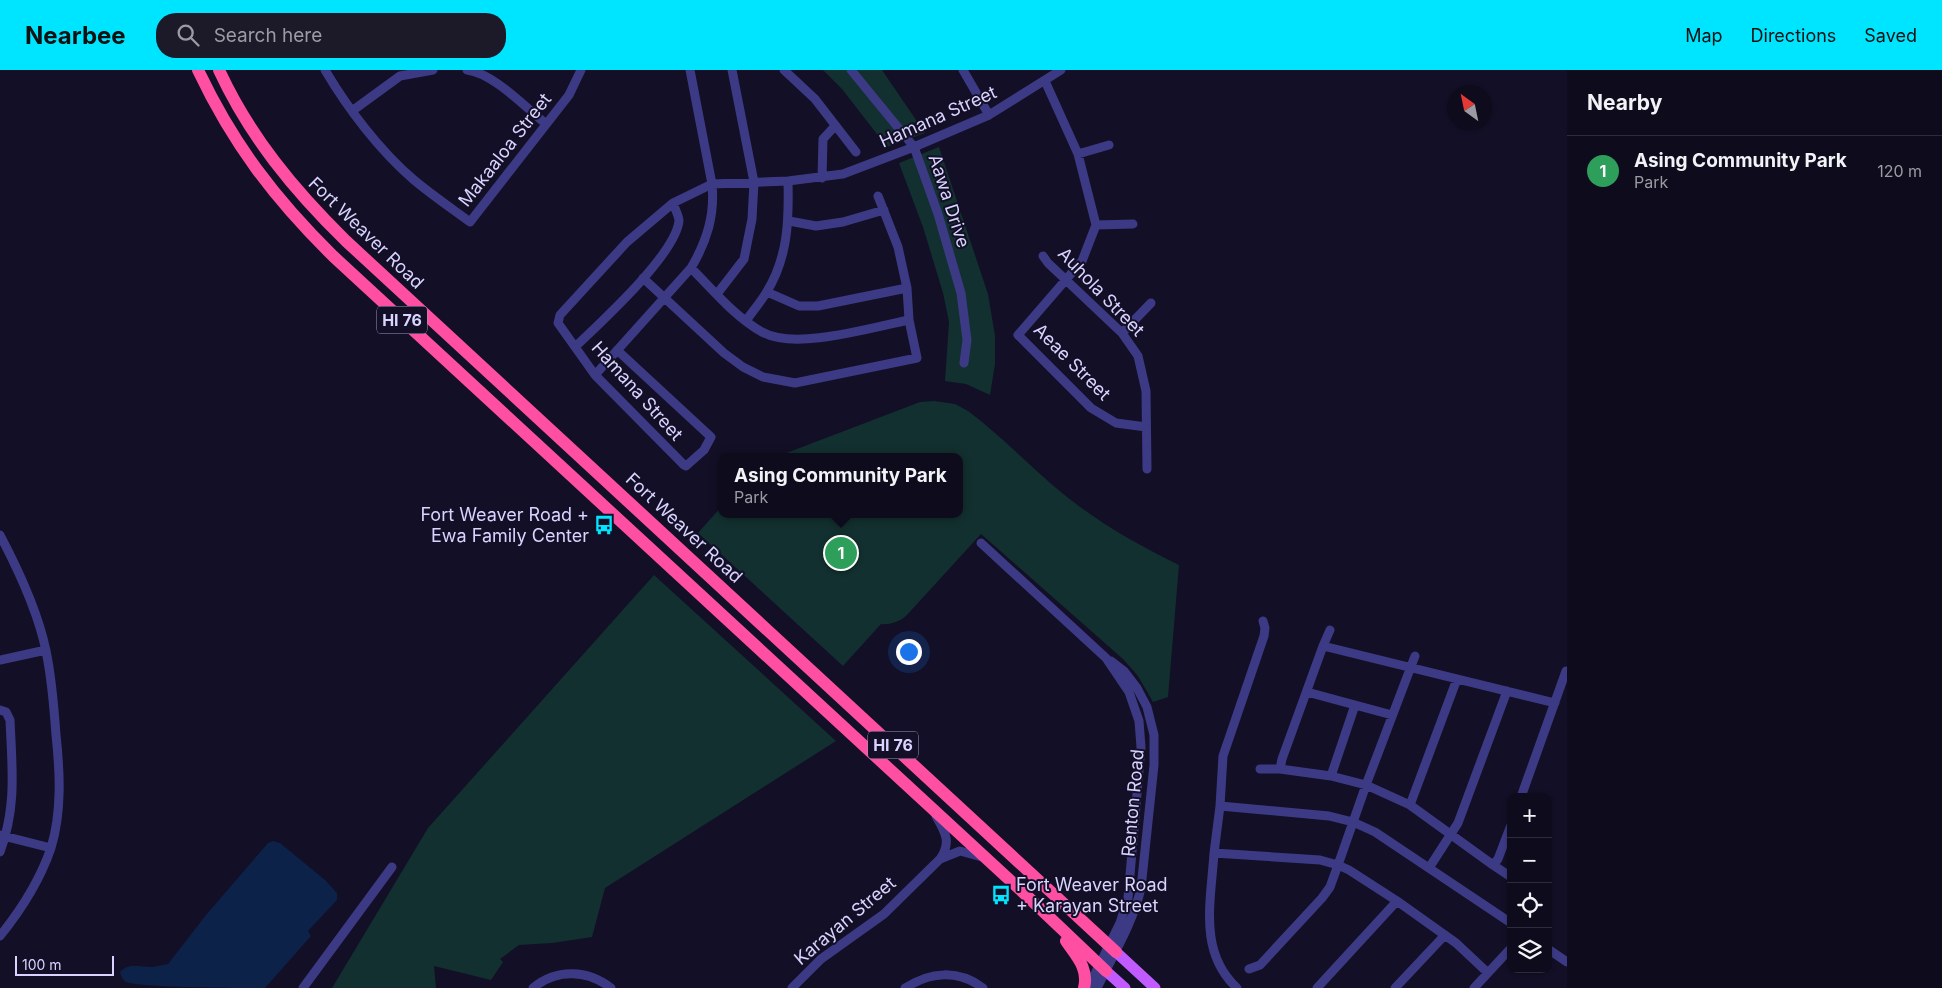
<!DOCTYPE html>
<meta charset="utf-8">
<style>
:root{--surface:#0e0b1c;--page:#1c1929;--text:#f1f3f6;--muted:#9b9ba3;--line:#2e2b3b;--accent:#00e5ff}
body{margin:0;font-family:Inter,sans-serif;background:var(--page);color:var(--text)}
.controls{position:absolute;right:15px;bottom:15px;display:grid;overflow:hidden;border-radius:10px;box-shadow:0 1px 4px #0004}
.controls button{width:45px;height:45px;display:grid;place-items:center;padding:0;border:0;border-bottom:1px solid var(--line);background:var(--surface);color:var(--text);font:25px sans-serif}
.compass{position:absolute;left:1447px;top:15px;width:45px;height:45px;border-radius:50%;background:var(--surface);box-shadow:0 1px 4px #0004;rotate:327deg}
.scale{position:absolute;left:15px;bottom:12px;width:99px;box-sizing:border-box;padding-left:5px;border:2px solid #d9d4ff;border-top:0;font-size:14px;line-height:18px;white-space:nowrap;color:#d9d4ff;-webkit-text-stroke:4px #130f26;paint-order:stroke}
.you{position:absolute;left:908px;top:581px;width:18px;height:18px;margin:-12px;border:4px solid #fff;border-radius:50%;background:#1a73e8;box-shadow:0 0 0 8px #1a73e833}
.badge{display:grid;place-items:center;width:32px;height:32px;border-radius:50%;background:var(--accent);color:#fff;font-size:16px;font-weight:700}
.pin{position:absolute;translate:-50% -50%;border:2px solid #fff;box-shadow:0 1px 5px #0006}
.popup{position:absolute;left:718px;top:383px;width:245px;height:65px;box-sizing:border-box;display:grid;place-content:center;border-radius:10px;background:var(--surface);filter:drop-shadow(0 1px 4px #0005);font-size:16px;white-space:nowrap;color:var(--muted)}
.popup b{font-size:19px;color:var(--text)}
.popup::after{content:'';position:absolute;left:50%;top:100%;margin-left:-10px;border:10px solid transparent;border-top-color:var(--surface)}
.list{margin:0;padding:0;list-style:none}
h2{display:flex;justify-content:space-between;align-items:center;height:65px;margin:0;padding:0 20px;font-size:21px}
h2 small{font-size:16px;font-weight:400;color:var(--muted)}
.list li{display:grid;grid-template-columns:32px 1fr auto;gap:15px;align-items:center;box-sizing:border-box;height:70px;padding:0 20px;border-top:1px solid var(--line)}
.list b{display:block;font-size:19px;white-space:nowrap}
.list p{margin:0;font-size:16px;white-space:nowrap;color:var(--muted)}
.list em{font-size:16px;font-style:normal;color:var(--muted)}
.icon{flex:none;width:28px;height:28px;fill:none;stroke:currentColor;stroke-width:2;stroke-linecap:round;stroke-linejoin:round}
.map{position:relative;flex:none;width:1567px;height:918px;overflow:hidden}
header{display:flex;align-items:center;gap:30px;box-sizing:border-box;height:70px;padding:0 25px;background:var(--accent);color:#111}
header strong{font-size:24px}
nav{display:flex;gap:28px;margin-inline-start:auto;font-size:18px}
.search{width:350px;height:45px;background:var(--page);display:flex;align-items:center;gap:12px;box-sizing:border-box;padding:0 18px;border-radius:20px;color:var(--muted);font-size:19px}
main{display:flex}
aside{flex:1;background:var(--surface)}
.map>svg:first-child{display:block}
.green{fill:#12302f}
.water{fill:#0c2248}
.lines{fill:none;stroke-linecap:round;stroke-linejoin:round}
.minor{stroke:#3d3a85;stroke-width:9}
.major{stroke:#c25bff;stroke-width:11}
.highway{stroke:#ff4fa3;stroke-width:12}
.labels{text-anchor:middle;stroke-width:4;stroke-linejoin:round;paint-order:stroke}
.shield{fill:#130f26;stroke:#9e99be;stroke-width:1}
.shield-label{font-size:16px;font-weight:bold;fill:#d9d4ff}
.street-label{font-size:18px;fill:#d9d4ff;stroke:#130f26}
.poi-label{font-size:18px;fill:#d9d4ff;stroke:#130f26;text-anchor:end}
</style>
<header>
<strong>Nearbee</strong>
<div class="search"><svg class="icon" aria-label="search" viewBox="0 0 24 24"><circle cx="10" cy="10" r="6"/><path d="M15 15l6 6"/></svg>Search here</div>
<nav><a>Map</a><a>Directions</a><a>Saved</a></nav>
</header>
<main>
<div class="map">
<svg width="1567" height="918" viewBox="0 0 1567 918">
<rect width="100%" height="100%" fill="#130f26"/>
<path class="green" d="M823 0H882L925 63 887 77 842 19Z
M939 77 988 224 995 266V294L990 325 966 314 945 311 949 252 943 223 923 157 899 93Z
M934 331 955 334 968 341C1003 367 1033 400 1067 427 1101 454 1140 476 1179 495L1168 627 1153 632 1138 606 1123 589 981 464 906 546C899 552 889 555 881 554L843 596 698 463 722 436V444H960V387H776L920 332Z
M654 505 836 671 605 818 592 867 552 873 519 875 500 889 503 892 491 910 434 896 436 918H332L428 758Z"/>
<path class="water" d="M273 771 280 773 325 810 337 823V830L308 861 311 866 265 918C240 918 142 918 126 912 122 909 121 906 120 902 130 892 139 897 152 897 157 896 163 895 168 894L206 845 268 773Z"/>
<g class="lines">
<path class="minor" d="M325 0C348 39 380 81 414 110 432 125 451 138 470 152L569 25 581 0
M467 0C493 3 525 37 545 53
M784 0 815 29 856 82
M851 0 914 77 938 144 961 223 967 270 964 293
M963 0 989 45
M1045 11 1078 84 1096 155 1082 191 1018 265 1091 338 1116 353 1146 357
M352 41 400 6 433 0
M1078 84 1109 75
M822 108 823 69 835 56
M789 151 816 156 843 152 884 140
M1096 155 1133 154
M1043 186 1048 193 1122 263 1138 286 1146 321 1147 399
M691 198C713 220 735 247 762 262 795 281 873 257 909 250
M643 208 724 283 743 297 763 307 795 313 917 288 909 250 907 218 898 177 878 126
M767 222 799 236H818L907 218
M717 224 744 189 752 149 754 112 732 0
M746 251C752 242 760 233 766 223 788 188 789 151 788 111
M1122 263 1151 233
M575 277C601 252 675 185 679 151 679 146 675 139 673 133
M617 280 711 367 704 380 686 396 684 395 595 305 558 253 560 245 627 172 673 133 712 114 788 111 843 104 914 77 989 45 1061 0
M595 305 691 198C707 171 715 145 712 114L690 0
M0 465C19 501 38 541 46 581 52 609 54 637 56 665 60 702 62 742 51 778 40 810 21 840 0 866
M981 473 1106 588 1129 622 1139 651 1141 677 1128 828 1120 853 1088 918
M1323 576 1330 560
M1415 586 1366 715 1410 735 1493 795 1498 789 1511 755
M0 590 46 580
M1307 622 1392 645
M0 640 6 642 10 650C12 698 17 736 0 782
M1260 699H1280
M1331 706 1355 635
M1521 727 1566 601
M1410 735 1457 609
M1220 736 1329 746 1353 752 1375 762 1511 853
M0 765 51 778
M1214 783C1211 831 1198 882 1237 918
M940 789 960 781 982 787
M1493 795 1511 807
M1429 798 1458 753 1507 621
M1397 831 1349 800 1338 795 1366 715 1331 706 1280 699 1282 689 1323 576 1555 633
M1548 879 1567 892
M1249 899 1260 895 1322 828 1330 817 1338 795 1320 790 1214 783 1220 736 1223 686 1264 566 1265 558 1263 551
M303 918 392 797
M533 918C557 898 588 900 611 918
M792 918 821 889 884 844 940 789C952 772 945 762 936 746
M905 918C930 902 958 899 983 918
M1097 918C1113 885 1133 853 1141 818L1154 695V665L1147 637 1137 618 1124 601 1111 591
M1317 918 1397 831 1456 873 1488 903
M1395 918 1444 866
M1474 918 1511 878"/>
<path class="major" d="M1116 882 1155 918
M1106 901 1125 918"/>
<path class="highway" d="M198 0C233 74 275 129 333 186L1027 826 1106 901
M219 0C250 67 294 120 346 171L1116 882
M1066 871C1076 886 1089 898 1084 918"/>
</g>
<defs>
<symbol id="bus-bare" viewBox="-9 -9 18 18"><path d="M-5-6H5V4H4V6H2V4H-2V6H-4V4H-5ZM-3.5-4V0h7V-4ZM-3.5 1.2v1.5H-2V1.2ZM2 1.2v1.5H3.5V1.2Z" fill="#00e5ff" stroke="#130f26" stroke-width="2.5" paint-order="stroke"/></symbol>
</defs>
<g fill-rule="evenodd">
<use href="#bus-bare" x="590" y="441" width="28" height="28"/>
<use href="#bus-bare" x="987" y="811" width="28" height="28"/>
</g>
<g class="labels">
<g class="shield">
<rect x="377" y="236.5" width="50" height="27" rx="4"/>
<rect x="868" y="661.5" width="50" height="27" rx="4"/>
</g>
<g class="shield-label">
<text x="402" y="256">HI 76</text>
<text x="893" y="681">HI 76</text>
</g>
<g class="street-label">
<text transform="translate(938 47) rotate(-24)" y="6">Hamana Street</text>
<text transform="translate(505 80) rotate(-52)" y="6">Makaaloa Street</text>
<text transform="translate(949 131) rotate(72)" y="6">Aawa Drive</text>
<text transform="translate(366 163) rotate(44)" y="6">Fort Weaver Road</text>
<text transform="translate(1101 222) rotate(46)" y="6">Auhola Street</text>
<text transform="translate(1072 292) rotate(45)" y="6">Aeae Street</text>
<text transform="translate(637 321) rotate(48)" y="6">Hamana Street</text>
<text transform="translate(684 458) rotate(43)" y="6">Fort Weaver Road</text>
<text transform="translate(1133 733) rotate(-85)" y="6">Renton Road</text>
<text transform="translate(845 851) rotate(-40)" y="6">Karayan Street</text>
</g>
<g class="poi-label">
<text x="589" y="451">Fort Weaver Road +<tspan x="589" dy="21">Ewa Family Center</tspan></text>
<text x="1016" y="821" text-anchor="start">Fort Weaver Road<tspan x="1016" dy="21">+ Karayan Street</tspan></text>
</g>
</g>
</svg>
<div class="controls">
<button>+</button>
<button>−</button>
<button><svg class="icon" aria-label="locate" viewBox="0 0 24 24"><circle cx="12" cy="12" r="6"/><path d="M12 2v4M12 18v4M2 12h4M18 12h4"/></svg></button>
<button><svg class="icon" aria-label="layers" viewBox="0 0 24 24"><path d="M12 4l9 5-9 5-9-5zM3 14l9 5 9-5"/></svg></button>
</div>
<svg class="compass" viewBox="-18 -18 36 36"><path d="M0-13l5 13h-10z" fill="#e53935"/><path d="M0 13l5-13h-10z" fill="#9b9ba3"/></svg>
<div class="scale">100 m</div>
<div class="you"></div>
<div class="pin badge" style="left:841px;top:483px;background:#2e9e5b">1</div>
<div class="popup"><b>Asing Community Park</b>Park</div>
</div>
<aside>
<h2>Nearby<small></small></h2>
<ul class="list">
<li><span class="badge" style="background:#2e9e5b">1</span><div><b>Asing Community Park</b><p>Park</p></div><em>120 m</em></li>
</ul>
</aside>
</main>
